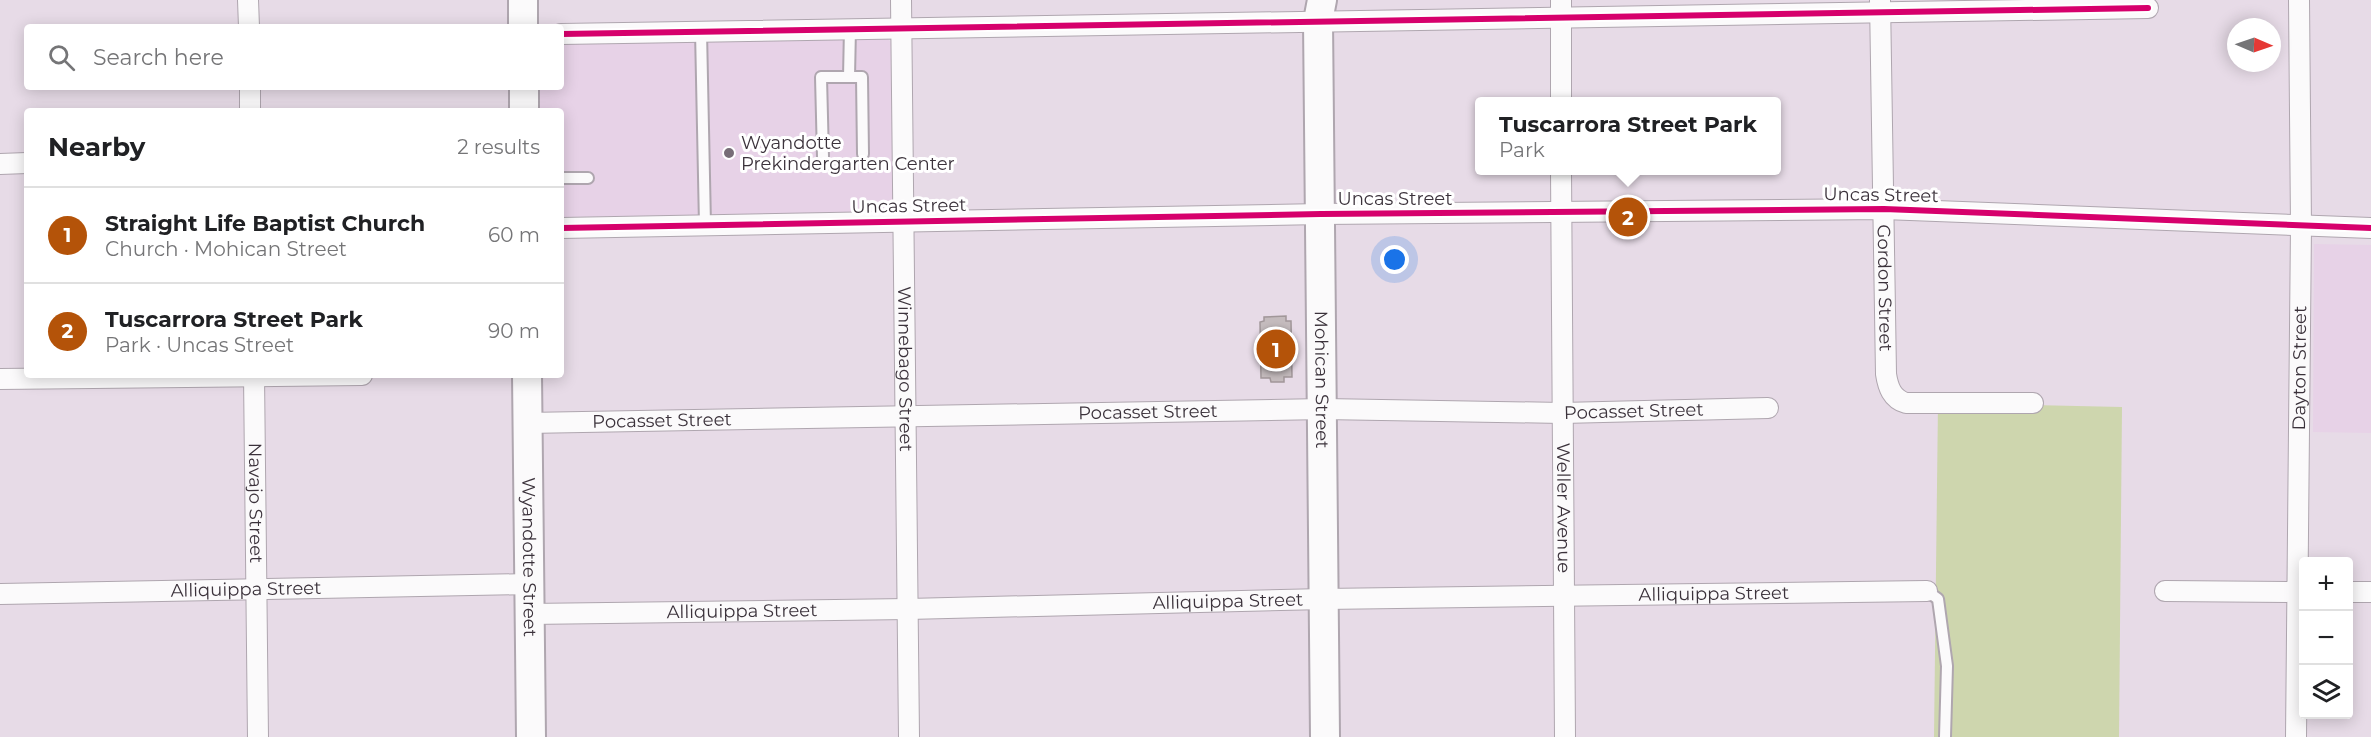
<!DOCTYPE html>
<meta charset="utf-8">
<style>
:root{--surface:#fff;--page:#f6f6f6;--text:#202124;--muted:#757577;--line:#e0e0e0;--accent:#b45309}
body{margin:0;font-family:Montserrat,sans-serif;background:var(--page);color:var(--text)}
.controls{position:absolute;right:18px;bottom:18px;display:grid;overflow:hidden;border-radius:6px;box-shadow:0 3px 15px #0003}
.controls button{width:54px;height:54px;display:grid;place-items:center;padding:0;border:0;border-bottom:2px solid var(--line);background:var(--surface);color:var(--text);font:30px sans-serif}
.compass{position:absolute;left:2227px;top:18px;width:54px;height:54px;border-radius:50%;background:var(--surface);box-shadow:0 3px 15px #0003;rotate:92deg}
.you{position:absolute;left:1395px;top:260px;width:21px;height:21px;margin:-15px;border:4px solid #fff;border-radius:50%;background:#1a73e8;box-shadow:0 0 0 9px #1a73e833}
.badge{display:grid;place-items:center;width:39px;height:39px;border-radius:50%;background:var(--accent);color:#fff;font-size:20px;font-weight:700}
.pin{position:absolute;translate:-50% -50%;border:3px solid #fff;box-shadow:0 2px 6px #0006}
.popup{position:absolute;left:1475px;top:97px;width:306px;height:78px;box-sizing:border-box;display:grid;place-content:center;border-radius:6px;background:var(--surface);filter:drop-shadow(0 2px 4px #0005);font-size:20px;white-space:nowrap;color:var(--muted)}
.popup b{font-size:22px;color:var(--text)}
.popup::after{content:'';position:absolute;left:50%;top:100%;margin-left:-12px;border:12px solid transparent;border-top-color:var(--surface)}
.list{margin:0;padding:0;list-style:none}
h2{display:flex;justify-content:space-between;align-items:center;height:78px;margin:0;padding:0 24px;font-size:26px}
h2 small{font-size:20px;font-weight:400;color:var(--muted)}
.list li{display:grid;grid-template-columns:39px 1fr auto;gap:18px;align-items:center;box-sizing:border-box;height:96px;padding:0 24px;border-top:2px solid var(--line)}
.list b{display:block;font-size:22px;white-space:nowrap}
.list p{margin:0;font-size:20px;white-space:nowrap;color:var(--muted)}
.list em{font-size:20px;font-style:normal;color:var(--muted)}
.icon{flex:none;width:33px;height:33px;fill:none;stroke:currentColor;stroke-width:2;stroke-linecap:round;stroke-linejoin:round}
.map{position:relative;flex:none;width:2371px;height:737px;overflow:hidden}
.search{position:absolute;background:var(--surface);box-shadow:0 3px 15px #0003;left:24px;top:24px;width:540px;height:66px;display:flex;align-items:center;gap:15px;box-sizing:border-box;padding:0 21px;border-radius:6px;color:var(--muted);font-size:22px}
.panel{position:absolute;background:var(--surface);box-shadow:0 3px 15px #0003;left:24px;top:108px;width:540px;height:270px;border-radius:6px}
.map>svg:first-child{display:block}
.built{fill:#e7d2e7}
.green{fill:#ced6ae}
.building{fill:#c4bbbd;stroke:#a19799;stroke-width:1.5}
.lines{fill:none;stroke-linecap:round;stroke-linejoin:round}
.lane-casing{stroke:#afa6af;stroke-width:14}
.street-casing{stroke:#afa6af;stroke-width:22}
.secondary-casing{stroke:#afa6af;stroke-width:32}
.lane{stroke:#fbfafb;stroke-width:10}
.street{stroke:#fbfafb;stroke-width:20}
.secondary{stroke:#fbfafb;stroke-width:28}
.cycleway-casing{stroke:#fff;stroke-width:10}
.cycleway{stroke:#d6006c;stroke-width:6}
.poi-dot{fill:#776d77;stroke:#fff;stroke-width:2}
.labels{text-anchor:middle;stroke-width:6;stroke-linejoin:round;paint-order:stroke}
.poi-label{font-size:18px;fill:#3b323b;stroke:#fff;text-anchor:start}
.street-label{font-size:18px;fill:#3b323b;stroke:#fff}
</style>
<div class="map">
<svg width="2371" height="737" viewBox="0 0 2371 737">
<rect width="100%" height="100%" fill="#e7dbe7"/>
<path class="built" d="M887 38 894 46V207L889 212 561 217V111H533V87H561V42Z
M2314 244 2371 245V433L2313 432Z"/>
<path class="green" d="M1938 403 2122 407 2119 737H1934Z"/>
<path class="building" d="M1286 316V321H1291L1292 377H1284V382H1271L1270 378H1261L1260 322 1264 321V317Z"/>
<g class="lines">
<defs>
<path id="lane" d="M850 28 849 77H862L863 154
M701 31 705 225
M823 157 821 77H849
M561 178H588
M1927 591 1938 599 1947 666 1945 737"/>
<g id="street">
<path d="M248 0 249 27"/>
<path id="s1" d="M901 0 909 737"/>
<path d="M1561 0V101"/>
<path id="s2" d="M1880 0 1886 374C1888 387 1892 399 1906 403H2033"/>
<path d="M561 34 2148 8"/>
<path d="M250 87V111"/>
<path d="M0 164 27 163"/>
<path id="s3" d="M1561 170 1565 737"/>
<path d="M561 228 1321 214 1884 209 2371 228"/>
<path id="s4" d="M254 375 258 737"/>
<path d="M0 379 362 375"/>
<path id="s5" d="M527 423 1324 409 1562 413 1768 408"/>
<path d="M2165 591 2304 592"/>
<path d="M2348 592H2371"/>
<path id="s6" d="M0 594 529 584"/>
<path id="s7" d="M529 614 908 609 1324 599 1927 591"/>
<path id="s8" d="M2296 737 2301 226 2299 0"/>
</g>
<g id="secondary">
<path d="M523 0V27"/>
<path id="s9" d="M1322 0 1318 21 1325 737"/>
<path d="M524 87V111"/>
<path id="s10" d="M527 375 531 737"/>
</g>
</defs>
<use href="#lane" class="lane-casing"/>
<use href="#street" class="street-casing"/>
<use href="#secondary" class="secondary-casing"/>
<use href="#lane" class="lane"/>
<use href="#street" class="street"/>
<use href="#secondary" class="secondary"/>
<defs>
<path id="cycleway" d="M561 34 2148 8
M561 228 1321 214 1884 209 2371 228"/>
</defs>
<use href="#cycleway" class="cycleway-casing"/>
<use href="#cycleway" class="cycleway"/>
</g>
<circle class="poi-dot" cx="729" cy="153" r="6"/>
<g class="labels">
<g class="poi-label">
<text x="741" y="149">Wyandotte<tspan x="741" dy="21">Prekindergarten Center</tspan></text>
</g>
<g class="street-label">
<text transform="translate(1881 195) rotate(1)" y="6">Uncas Street</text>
<text x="1395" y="205">Uncas Street</text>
<text transform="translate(909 206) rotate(-1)" y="6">Uncas Street</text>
<text dy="6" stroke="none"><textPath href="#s2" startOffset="288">Gordon Street</textPath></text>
<text dy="6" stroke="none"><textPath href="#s1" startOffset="369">Winnebago Street</textPath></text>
<text dy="6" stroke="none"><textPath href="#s8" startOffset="369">Dayton Street</textPath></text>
<text dy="6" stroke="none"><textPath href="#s9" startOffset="380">Mohican Street</textPath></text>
<text dy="6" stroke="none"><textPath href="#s5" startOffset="1107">Pocasset Street</textPath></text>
<text dy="6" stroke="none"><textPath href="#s5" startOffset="621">Pocasset Street</textPath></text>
<text dy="6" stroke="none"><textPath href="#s5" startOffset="135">Pocasset Street</textPath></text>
<text dy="6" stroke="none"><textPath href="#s4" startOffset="128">Navajo Street</textPath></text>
<text dy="6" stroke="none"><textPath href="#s3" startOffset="338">Weller Avenue</textPath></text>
<text dy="6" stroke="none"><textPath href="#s10" startOffset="182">Wyandotte Street</textPath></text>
<text dy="6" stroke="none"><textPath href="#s6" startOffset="246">Alliquippa Street</textPath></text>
<text dy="6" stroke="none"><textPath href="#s7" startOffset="1185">Alliquippa Street</textPath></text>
<text dy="6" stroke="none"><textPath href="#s7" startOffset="699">Alliquippa Street</textPath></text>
<text dy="6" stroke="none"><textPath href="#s7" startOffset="213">Alliquippa Street</textPath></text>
</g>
</g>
</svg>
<div class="controls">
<button>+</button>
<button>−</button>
<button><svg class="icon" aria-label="layers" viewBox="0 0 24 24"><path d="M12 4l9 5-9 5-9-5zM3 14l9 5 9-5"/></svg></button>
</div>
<svg class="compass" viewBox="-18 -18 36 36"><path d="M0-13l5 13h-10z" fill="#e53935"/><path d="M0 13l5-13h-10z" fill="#757577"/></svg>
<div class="you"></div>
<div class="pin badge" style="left:1276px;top:349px">1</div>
<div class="pin badge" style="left:1628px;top:217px">2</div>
<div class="popup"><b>Tuscarrora Street Park</b>Park</div>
<div class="search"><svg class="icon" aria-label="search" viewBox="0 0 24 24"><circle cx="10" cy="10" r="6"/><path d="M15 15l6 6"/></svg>Search here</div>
<section class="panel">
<h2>Nearby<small>2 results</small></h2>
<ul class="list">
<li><span class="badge">1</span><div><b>Straight Life Baptist Church</b><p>Church · Mohican Street</p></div><em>60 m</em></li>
<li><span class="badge">2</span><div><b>Tuscarrora Street Park</b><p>Park · Uncas Street</p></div><em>90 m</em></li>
</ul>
</section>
</div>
